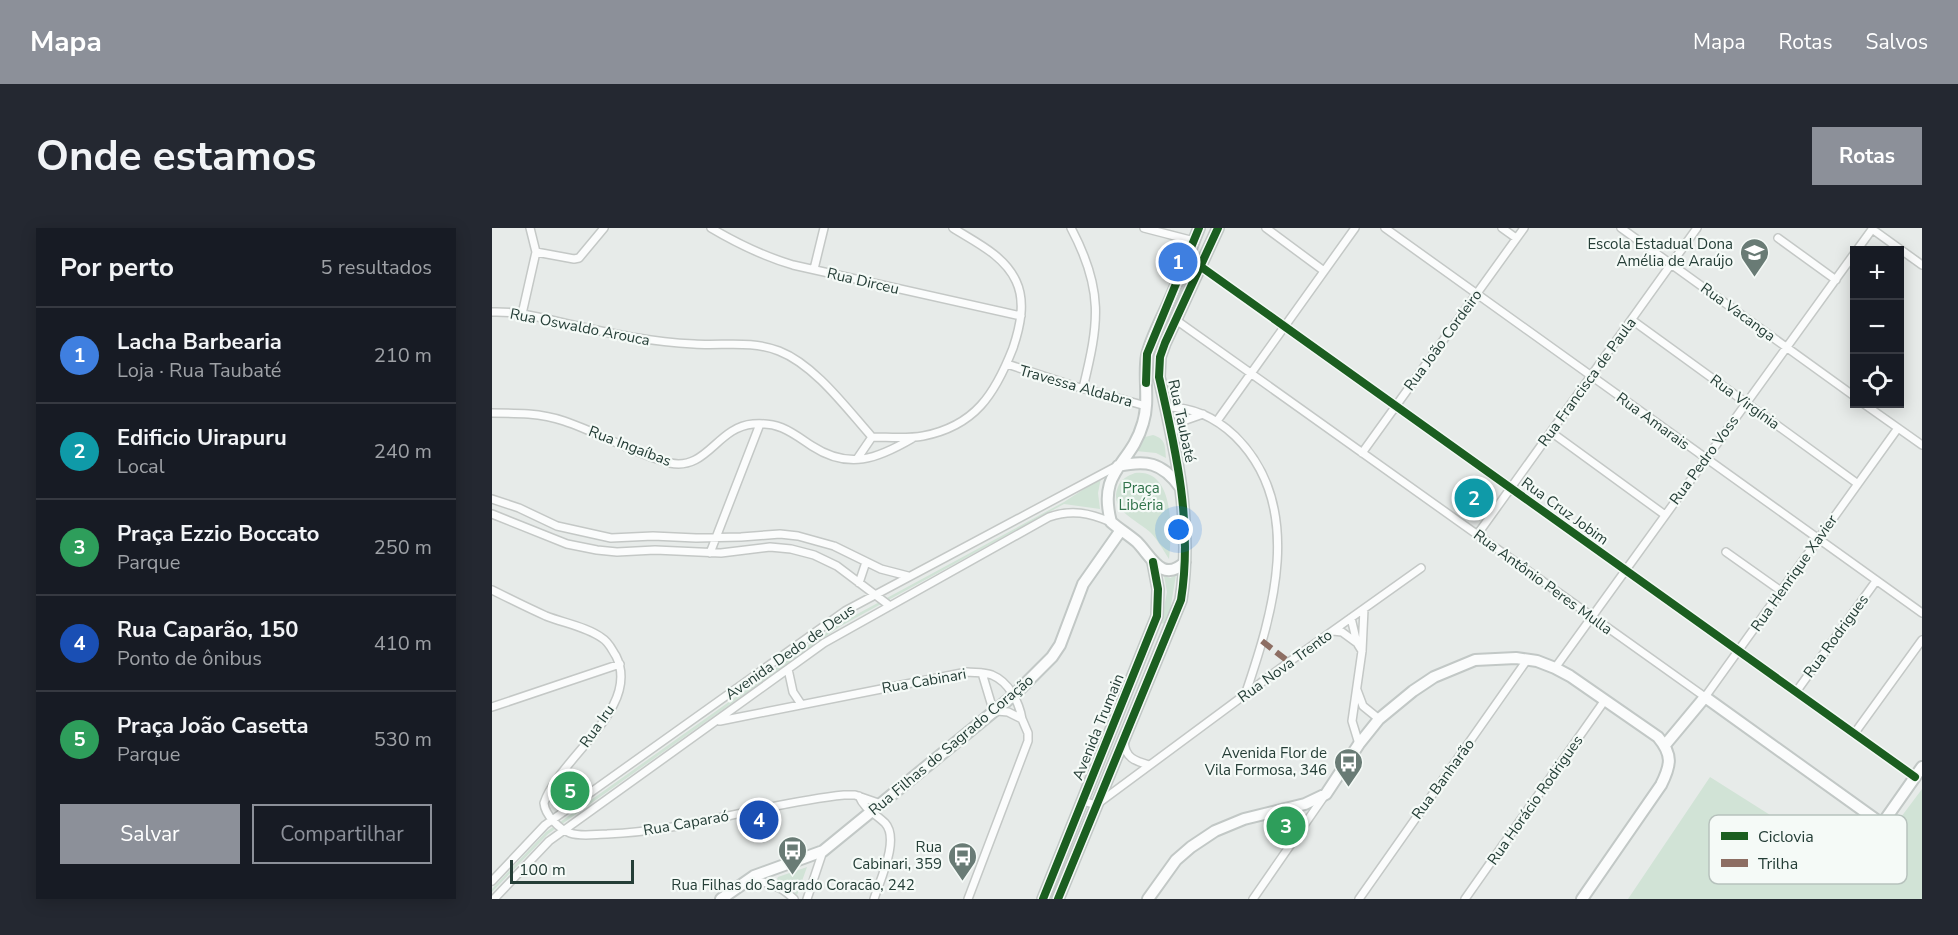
<!DOCTYPE html>
<html lang="pt">
<meta charset="utf-8">
<style>
:root{--surface:#171b24;--page:#242831;--text:#f1f3f6;--muted:#9ea1a6;--line:#363941;--accent:#8c9099}
body{margin:0;font-family:"Nunito Sans",sans-serif;background:var(--page);color:var(--text)}
.controls{position:absolute;right:18px;top:18px;display:grid;overflow:hidden;border-radius:0px;box-shadow:0 3px 15px #0003}
.controls button{width:54px;height:54px;display:grid;place-items:center;padding:0;border:0;border-bottom:2px solid var(--line);background:var(--surface);color:var(--text);font:30px sans-serif}
.scale{position:absolute;left:18px;bottom:15px;width:124px;box-sizing:border-box;padding-left:6px;border:3px solid #253e37;border-top:0;font-size:16px;line-height:21px;white-space:nowrap;color:#253e37;-webkit-text-stroke:4px #f5faf7;paint-order:stroke}
.you{position:absolute;left:687px;top:302px;width:21px;height:21px;margin:-15px;border:4px solid #fff;border-radius:50%;background:#1a73e8;box-shadow:0 0 0 9px #1a73e833}
.badge{display:grid;place-items:center;width:39px;height:39px;border-radius:50%;background:var(--accent);color:#fff;font-size:20px;font-weight:700}
.pin{position:absolute;translate:-50% -50%;border:3px solid #fff;box-shadow:0 2px 6px #0006}
.list{margin:0;padding:0;list-style:none}
h2{display:flex;justify-content:space-between;align-items:center;height:78px;margin:0;padding:0 24px;font-size:26px}
h2 small{font-size:20px;font-weight:400;color:var(--muted)}
.list li{display:grid;grid-template-columns:39px 1fr auto;gap:18px;align-items:center;box-sizing:border-box;height:96px;padding:0 24px;border-top:2px solid var(--line)}
.list b{display:block;font-size:22px;white-space:nowrap}
.list p{margin:0;font-size:20px;white-space:nowrap;color:var(--muted)}
.list em{font-size:20px;font-style:normal;color:var(--muted)}
.actions{display:flex;gap:12px;padding:18px 24px}
.actions a{flex:1;padding:14px 0;border:2px solid var(--accent);border-radius:0px;text-align:center;font-size:21px;color:var(--accent)}
.actions .main{background:var(--accent);color:#fff}
.icon{flex:none;width:33px;height:33px;fill:none;stroke:currentColor;stroke-width:2;stroke-linecap:round;stroke-linejoin:round}
.map{position:relative;flex:none;width:1430px;height:671px;overflow:hidden;border-radius:0px}
header{display:flex;align-items:center;gap:36px;box-sizing:border-box;height:84px;padding:0 30px;background:var(--accent);color:#fff}
header strong{font-size:28px}
nav{display:flex;gap:33px;margin-inline-start:auto;font-size:21px}
.intro{display:flex;align-items:center;justify-content:space-between;box-sizing:border-box;height:144px;padding:0 36px}
h1{margin:0;font-size:42px}
.button{padding:15px 27px;border-radius:0px;background:var(--accent);color:#fff;font-size:21px;font-weight:700}
main{display:flex;gap:36px;padding:0 36px}
aside{flex:1;background:var(--surface);border-radius:0px;box-shadow:0 3px 15px #0003}
.map>svg:first-child{display:block}
.green{fill:#d1e3d6}
.lines{fill:none;stroke-linecap:round;stroke-linejoin:round}
.street-casing{stroke:#c4c8c6;stroke-width:10}
.secondary-casing{stroke:#c2c8c6;stroke-width:14}
.street{stroke:#fbfcfc;stroke-width:7}
.secondary{stroke:#fbfcfc;stroke-width:10}
.quiet{stroke:#8d6e63;stroke-width:6;stroke-dasharray:12 6;stroke-linecap:butt}
.cycleway-casing{stroke:#f5faf7;stroke-width:11}
.cycleway{stroke:#1b5e20;stroke-width:8}
.labels{text-anchor:middle;stroke-width:4.5;stroke-linejoin:round;paint-order:stroke}
.poi-label{font-size:15px;fill:#253e37;stroke:#f5faf7;text-anchor:end}
.street-label{font-size:15px;fill:#253e37;stroke:#f5faf7}
.park-label{font-size:15px;fill:#31734b;stroke:#f5faf7}
.key{fill:#f5faf7;stroke:#b7c2bd;stroke-width:1.5}
.key-label{font-size:16px;fill:#253e37}
</style>
<header>
<strong>Mapa</strong>
<nav><a>Mapa</a><a>Rotas</a><a>Salvos</a></nav>
</header>
<div class="intro"><h1>Onde estamos</h1><a class="button">Rotas</a></div>
<main>
<aside>
<h2>Por perto<small>5 resultados</small></h2>
<ul class="list">
<li><span class="badge" style="background:#3f7fe0">1</span><div><b>Lacha Barbearia</b><p>Loja · Rua Taubaté</p></div><em>210 m</em></li>
<li><span class="badge" style="background:#0f9aa8">2</span><div><b>Edificio Uirapuru</b><p>Local</p></div><em>240 m</em></li>
<li><span class="badge" style="background:#2e9e5b">3</span><div><b>Praça Ezzio Boccato</b><p>Parque</p></div><em>250 m</em></li>
<li><span class="badge" style="background:#1a4fb4">4</span><div><b>Rua Caparão, 150</b><p>Ponto de ônibus</p></div><em>410 m</em></li>
<li><span class="badge" style="background:#2e9e5b">5</span><div><b>Praça João Casetta</b><p>Parque</p></div><em>530 m</em></li>
</ul>
<div class="actions"><a class="main">Salvar</a><a>Compartilhar</a></div>
</aside>
<div class="map">
<svg width="1430" height="671" viewBox="0 0 1430 671">
<rect width="100%" height="100%" fill="#e7ebe9"/>
<path class="green" d="M661 207C674 211 673 218 674 230L664 225 644 223 653 209Z
M643 245C683 240 680 304 677 331 671 322 666 312 658 304 645 292 616 282 626 259 629 251 635 248 643 245Z
M609 250 606 265 608 281 572 276 347 399 56 606 0 664V661L54 604 345 397 572 274Z
M684 347 678 383 673 396 669 395 675 364 672 348 678 350Z
M1218 549 1368 644 1430 561V671H1136Z
M315 639 305 667 285 651 286 649Z"/>
<g class="lines">
<defs>
<path id="street" d="M219 0C246 16 271 28 301 37L529 88
M579 0C612 62 607 95 591 160
M652 0 702 13
M774 0 832 43
M893 0 1430 385
M1010 0 1024 10
M1129 0 1362 168
M1380 1 1430 37
M1286 10 1344 52
M1365 22 1381 0
M44 24 82 31 87 30 112 0
M708 38 1423 549
M322 41 332 0
M0 84C27 83 54 91 81 97 121 106 160 114 202 116 231 118 259 112 287 123 323 137 355 181 380 209 396 209 414 211 431 208 483 198 503 166 521 120 528 99 534 74 524 53 512 27 483 14 461 0
M30 86 44 24 38 0
M684 92 1213 469 1406 200
M1140 92 1366 256
M515 136 582 158 654 178
M1372 176 1430 217
M674 179C701 179 723 189 743 208 814 278 781 385 753 467
M0 185C24 185 49 185 72 193 108 205 142 226 178 235 215 243 225 199 261 196 288 194 299 204 320 218 357 242 385 231 421 210
M725 193 863 0
M1059 204 1173 287
M679 206 694 192 711 186
M870 225 1032 0
M365 231 380 209
M0 271 27 280 65 298 119 310 161 308 204 310 249 309 288 306 306 308 342 318 389 341 416 348
M0 286 75 316 105 322 125 324 163 322 229 325 278 319 299 321 322 327 345 338 398 378
M985 307 1205 0
M1234 324 1289 363
M218 325 268 196
M367 355 374 334
M0 362C18 371 36 380 54 388 72 395 95 399 110 410 117 414 120 422 124 428 150 480 67 530 52 575 53 587 67 601 78 605 89 609 104 606 115 606 196 603 273 575 352 567H363L389 576
M859 390 865 415 870 423
M841 403 850 404 865 415
M1063 440 1362 26
M296 441 301 464 309 476
M490 445 502 485
M865 462 871 478 887 491
M1304 464 1384 353
M0 479 128 436
M228 493 475 444C483 445 492 444 500 447 517 454 527 474 530 491
M1362 506 1430 412
M632 513C633 530 643 533 657 537
M867 516 860 493 870 423 872 381
M367 568C372 581 384 586 393 595 408 611 388 652 382 671
M591 573 604 577 797 434 929 340
M1363 634 1390 596
M258 652C276 654 289 658 302 671
M0 653 53 597 353 383 625 238
M2 671 57 613 332 415 557 289C580 281 597 285 619 294
M315 671 331 623
M476 671 536 513V505L530 491 516 484 505 483
M761 671 833 567
M867 671 1035 432
M973 671 1113 472"/>
<path id="secondary" d="M626 238C654 232 670 234 688 259
M693 334C670 356 659 328 645 314 637 307 627 301 619 294 605 241 639 238 651 195 658 173 651 149 655 127 659 110 669 92 676 76 687 51 697 26 707 0
M1173 517 1213 469 1390 596 1430 539
M229 671 262 648 331 623 522 467 560 429 568 417 591 356 629 302
M551 671 665 388 666 361 661 334
M566 671 689 372C701 297 684 222 667 149L668 129 673 115 726 0
M656 671 684 632 699 619 723 603 752 591 813 576 834 566 867 516 887 491 921 463 942 449 983 432 1024 430 1045 433 1063 440 1078 448 1166 509C1181 527 1179 537 1169 557L1090 671"/>
</defs>
<use href="#street" class="street-casing"/>
<use href="#secondary" class="secondary-casing"/>
<use href="#street" class="street"/>
<use href="#secondary" class="secondary"/>
<path class="quiet" d="M770 413 797 434"/>
<defs>
<path id="cycleway" d="M708 38 1423 549
M654 155 655 126 707 0
M551 671 665 388 666 361 661 334
M566 671 689 372C701 297 684 222 667 149L668 129 673 115 726 0"/>
</defs>
<use href="#cycleway" class="cycleway-casing"/>
<use href="#cycleway" class="cycleway"/>
</g>
<defs>
<symbol id="school-pin" viewBox="-11 -11 22 30"><path d="M0 17L-7.5 6A9.5 9.5 0 1 1 7.5 6Z" fill="#697b75" stroke="#f5faf7"/><path d="M0-5L7-2L0 1L-7-2ZM-4 1L0 2.5L4 1V4Q0 6-4 4Z" fill="#fff"/></symbol>
<symbol id="bus-pin" viewBox="-11 -11 22 30"><path d="M0 17L-7.5 6A9.5 9.5 0 1 1 7.5 6Z" fill="#697b75" stroke="#f5faf7"/><path d="M-5-6H5V4H4V6H2V4H-2V6H-4V4H-5ZM-3.5-4V0h7V-4ZM-3.5 1.2v1.5H-2V1.2ZM2 1.2v1.5H3.5V1.2Z" fill="#fff"/></symbol>
</defs>
<g fill-rule="evenodd">
<use href="#school-pin" x="1246" y="8" width="33" height="45"/>
<use href="#bus-pin" x="840" y="518" width="33" height="45"/>
<use href="#bus-pin" x="284" y="606" width="33" height="45"/>
<use href="#bus-pin" x="454" y="612" width="33" height="45"/>
</g>
<g class="labels">
<g class="poi-label">
<text x="1241" y="21">Escola Estadual Dona<tspan x="1241" dy="17">Amélia de Araújo</tspan></text>
<text x="835" y="530">Avenida Flor de<tspan x="835" dy="17">Vila Formosa, 346</tspan></text>
<text x="450" y="624">Rua<tspan x="450" dy="17">Cabinari, 359</tspan></text>
<text x="301" y="662" text-anchor="middle">Rua Filhas do Sagrado Coracão, 242</text>
</g>
<g class="street-label">
<text transform="translate(371 53) rotate(13)" y="5">Rua Dirceu</text>
<text transform="translate(1246 84) rotate(36)" y="5">Rua Vacanga</text>
<text transform="translate(88 99) rotate(11)" y="5">Rua Oswaldo Arouca</text>
<text transform="translate(951 112) rotate(-54)" y="5">Rua João Cordeiro</text>
<text transform="translate(1095 154) rotate(-54)" y="5">Rua Francisca de Paula</text>
<text transform="translate(584 158) rotate(16)" y="5">Travessa Aldabra</text>
<text transform="translate(1253 174) rotate(36)" y="5">Rua Virgínia</text>
<text transform="translate(690 193) rotate(78)" y="5">Rua Taubaté</text>
<text transform="translate(1161 193) rotate(36)" y="5">Rua Amarais</text>
<text transform="translate(138 218) rotate(21)" y="5">Rua Ingaíbas</text>
<text transform="translate(1212 232) rotate(-54)" y="5">Rua Pedro Voss</text>
<text transform="translate(1073 283) rotate(36)" y="5">Rua Cruz Jobim</text>
<text transform="translate(1302 345) rotate(-55)" y="5">Rua Henrique Xavier</text>
<text transform="translate(1051 354) rotate(36)" y="5">Rua Antônio Peres Mulla</text>
<text transform="translate(1344 408) rotate(-54)" y="5">Rua Rodrigues</text>
<text transform="translate(298 424) rotate(-35)" y="5">Avenida Dedo de Deus</text>
<text transform="translate(793 438) rotate(-36)" y="5">Rua Nova Trento</text>
<text transform="translate(432 453) rotate(-10)" y="5">Rua Cabinari</text>
<text transform="translate(105 498) rotate(-55)" y="5">Rua Iru</text>
<text transform="translate(606 499) rotate(-68)" y="5">Avenida Trumain</text>
<text transform="translate(459 517) rotate(-40)" y="5">Rua Filhas do Sagrado Coração</text>
<text transform="translate(951 551) rotate(-54)" y="5">Rua Banharão</text>
<text transform="translate(1043 572) rotate(-55)" y="5">Rua Horácio Rodrigues</text>
<text transform="translate(194 595) rotate(-10)" y="5">Rua Caparaó</text>
</g>
<g class="park-label">
<text x="649" y="265">Praça<tspan x="649" dy="17">Libéria</tspan></text>
</g>
</g>
<rect x="1217" y="587" width="198" height="69" rx="9" class="key"/>
<rect x="1229" y="604" width="27" height="8" fill="#1b5e20"/>
<rect x="1229" y="631" width="27" height="8" fill="#8d6e63"/>
<g class="key-label">
<text x="1266" y="614">Ciclovia</text>
<text x="1266" y="641">Trilha</text>
</g>
</svg>
<div class="controls">
<button>+</button>
<button>−</button>
<button><svg class="icon" aria-label="locate" viewBox="0 0 24 24"><circle cx="12" cy="12" r="6"/><path d="M12 2v4M12 18v4M2 12h4M18 12h4"/></svg></button>
</div>
<div class="scale">100 m</div>
<div class="you"></div>
<div class="pin badge" style="left:686px;top:34px;background:#3f7fe0">1</div>
<div class="pin badge" style="left:982px;top:270px;background:#0f9aa8">2</div>
<div class="pin badge" style="left:794px;top:598px;background:#2e9e5b">3</div>
<div class="pin badge" style="left:267px;top:592px;background:#1a4fb4">4</div>
<div class="pin badge" style="left:78px;top:563px;background:#2e9e5b">5</div>
</div>
</main>
